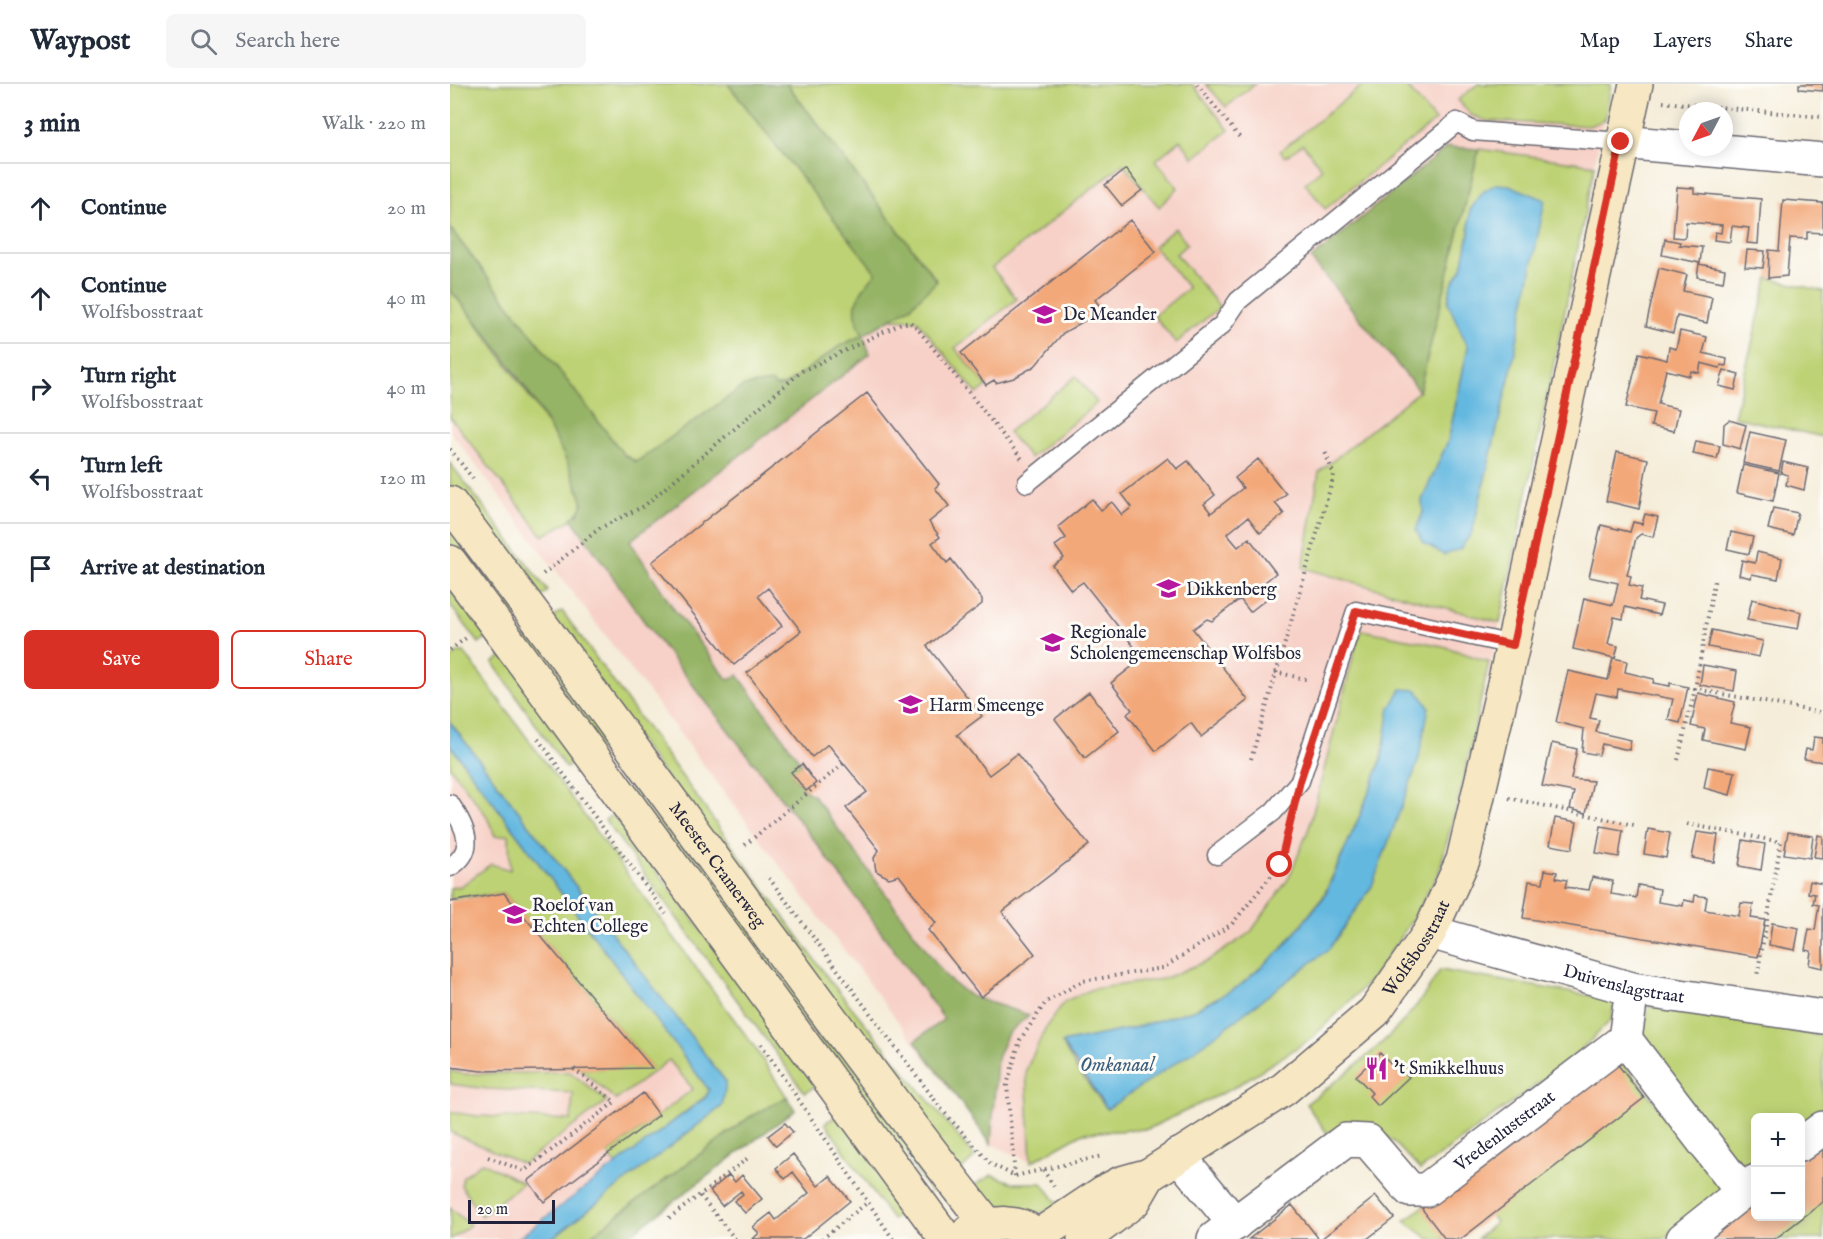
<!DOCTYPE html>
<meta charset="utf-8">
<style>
:root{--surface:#fff;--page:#f6f6f7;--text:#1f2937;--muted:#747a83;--line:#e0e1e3;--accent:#d93025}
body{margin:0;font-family:"IM FELL English",serif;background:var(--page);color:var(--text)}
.controls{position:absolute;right:18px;bottom:18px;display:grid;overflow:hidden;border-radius:9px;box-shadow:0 3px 15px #0003}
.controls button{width:54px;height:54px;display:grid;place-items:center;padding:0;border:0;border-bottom:2px solid var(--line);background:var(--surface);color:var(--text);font:30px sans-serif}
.compass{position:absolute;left:1229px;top:18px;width:54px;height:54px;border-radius:50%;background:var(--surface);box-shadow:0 3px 15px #0003;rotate:229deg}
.scale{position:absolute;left:18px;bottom:15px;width:87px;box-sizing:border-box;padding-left:6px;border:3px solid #22223b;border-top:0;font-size:16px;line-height:21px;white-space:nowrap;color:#22223b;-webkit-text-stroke:4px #fdfcf7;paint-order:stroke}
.stop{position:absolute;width:18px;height:18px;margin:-14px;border:4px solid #d93025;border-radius:50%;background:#fff}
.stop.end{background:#d93025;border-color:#fff;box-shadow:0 2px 6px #0008}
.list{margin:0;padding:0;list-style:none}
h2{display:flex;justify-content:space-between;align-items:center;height:78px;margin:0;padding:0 24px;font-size:26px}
h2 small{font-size:20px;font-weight:400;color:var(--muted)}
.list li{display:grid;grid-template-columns:39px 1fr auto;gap:18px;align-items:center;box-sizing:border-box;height:90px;padding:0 24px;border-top:2px solid var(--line)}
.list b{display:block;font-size:22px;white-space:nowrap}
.list p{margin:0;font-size:20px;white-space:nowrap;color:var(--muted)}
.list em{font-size:20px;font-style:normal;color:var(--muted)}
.actions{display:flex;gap:12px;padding:18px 24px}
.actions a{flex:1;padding:14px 0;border:2px solid var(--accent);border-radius:9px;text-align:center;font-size:21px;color:var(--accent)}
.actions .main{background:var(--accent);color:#fff}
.icon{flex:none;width:33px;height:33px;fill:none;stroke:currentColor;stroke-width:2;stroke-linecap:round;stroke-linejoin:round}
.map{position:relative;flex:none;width:1373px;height:1155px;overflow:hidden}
header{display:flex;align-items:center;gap:36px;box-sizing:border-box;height:84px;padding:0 30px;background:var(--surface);border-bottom:2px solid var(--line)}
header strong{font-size:28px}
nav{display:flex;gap:33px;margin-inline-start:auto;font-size:21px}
.search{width:420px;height:54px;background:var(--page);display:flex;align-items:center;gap:15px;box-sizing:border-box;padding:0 21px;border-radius:9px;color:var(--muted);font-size:22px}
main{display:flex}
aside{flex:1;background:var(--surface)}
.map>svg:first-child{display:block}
.built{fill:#f7d1c7}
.green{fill:#bdd275;stroke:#707a58;stroke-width:1.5;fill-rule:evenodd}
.forest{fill:#96b466;stroke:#5c6b50;stroke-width:1.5}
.water{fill:#64b8e0;stroke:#436d8e;stroke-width:1.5}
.building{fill:#f3a879}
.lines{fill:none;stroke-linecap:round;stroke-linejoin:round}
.lane-casing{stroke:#6c6972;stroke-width:21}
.street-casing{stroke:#6c6972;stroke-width:36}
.secondary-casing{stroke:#6c6972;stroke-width:36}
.path{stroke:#6c6972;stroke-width:4;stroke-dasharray:1.5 4.5;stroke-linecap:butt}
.lane{stroke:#fff;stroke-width:18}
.street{stroke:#fff;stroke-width:33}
.secondary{stroke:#f7e8c3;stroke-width:33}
.route{stroke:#d93025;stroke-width:8}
.labels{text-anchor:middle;stroke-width:6;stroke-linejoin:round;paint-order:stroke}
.poi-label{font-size:18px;fill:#22223b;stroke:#fdfcf7;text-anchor:start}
.street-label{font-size:18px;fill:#22223b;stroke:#fdfcf7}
.water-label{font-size:20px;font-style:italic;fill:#3c5e7d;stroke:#fdfcf7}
</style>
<header>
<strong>Waypost</strong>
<div class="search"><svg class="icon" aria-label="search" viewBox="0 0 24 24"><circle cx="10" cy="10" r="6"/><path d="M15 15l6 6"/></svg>Search here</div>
<nav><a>Map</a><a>Layers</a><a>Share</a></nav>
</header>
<main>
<aside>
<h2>3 min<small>Walk · 220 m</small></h2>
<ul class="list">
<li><svg class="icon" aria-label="ahead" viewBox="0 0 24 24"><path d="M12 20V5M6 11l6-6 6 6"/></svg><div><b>Continue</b></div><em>20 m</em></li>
<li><svg class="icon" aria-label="ahead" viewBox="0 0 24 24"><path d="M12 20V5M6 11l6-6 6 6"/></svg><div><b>Continue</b><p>Wolfsbosstraat</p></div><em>40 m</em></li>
<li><svg class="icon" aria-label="right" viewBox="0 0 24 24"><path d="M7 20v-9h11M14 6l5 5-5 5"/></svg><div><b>Turn right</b><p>Wolfsbosstraat</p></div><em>40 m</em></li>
<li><svg class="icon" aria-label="left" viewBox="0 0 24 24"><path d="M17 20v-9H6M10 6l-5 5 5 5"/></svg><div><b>Turn left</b><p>Wolfsbosstraat</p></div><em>120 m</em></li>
<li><svg class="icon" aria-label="arrive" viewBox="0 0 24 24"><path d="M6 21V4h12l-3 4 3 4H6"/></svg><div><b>Arrive at destination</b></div></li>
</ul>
<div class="actions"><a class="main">Save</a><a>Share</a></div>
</aside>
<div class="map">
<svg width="1373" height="1155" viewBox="0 0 1373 1155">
<rect width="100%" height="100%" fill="#fdfcf7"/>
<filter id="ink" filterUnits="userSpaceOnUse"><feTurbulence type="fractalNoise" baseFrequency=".0167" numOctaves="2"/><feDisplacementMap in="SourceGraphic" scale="12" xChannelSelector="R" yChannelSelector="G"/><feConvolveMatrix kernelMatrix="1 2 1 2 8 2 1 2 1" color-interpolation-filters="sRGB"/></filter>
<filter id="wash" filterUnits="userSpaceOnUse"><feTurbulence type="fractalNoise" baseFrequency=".008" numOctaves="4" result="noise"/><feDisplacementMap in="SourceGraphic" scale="24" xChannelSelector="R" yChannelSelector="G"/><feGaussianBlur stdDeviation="1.35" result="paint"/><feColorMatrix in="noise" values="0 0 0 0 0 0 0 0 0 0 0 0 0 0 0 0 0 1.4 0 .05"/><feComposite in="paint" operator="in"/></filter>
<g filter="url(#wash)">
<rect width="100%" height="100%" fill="#f5edd9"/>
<path class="built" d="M0 0H1161L1050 539 1013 697 987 790 960 839 922 895 861 955 783 1004 698 1045 633 1049 581 1078 541 1060 0 347Z
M0 661 256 1012 68 1155H0Z"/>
<path class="green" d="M0 0H278L427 189C407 210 398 224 413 251L390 262 334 302H294L187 378 174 371 0 144Z
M337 0H742L779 46 744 74 730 56 706 76 728 104 709 123 673 80 542 184 567 215 505 264 537 302 527 310 467 236 438 235 458 225 487 197Z
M756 0H805L776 23Z
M914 0H955L985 37 875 125 855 99 872 85 853 60 835 73 830 67Z
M1028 0H1161L1155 36 1139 42 1037 37 1021 31 1008 16Z
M1029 65 1145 81 1050 539 853 484 869 388 969 307ZM1059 101 1094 117 1062 282 1022 449 966 447 973 428 972 416 998 357 1018 263 998 218 1001 201 1012 184 1019 150 1020 126Z
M725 144 737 160 726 170 770 223 726 259 704 232 738 204 704 162Z
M1318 194 1373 207V353L1284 333Z
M0 206C26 236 141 388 132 422 129 435 103 445 93 452L0 333Z
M626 292 647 319 580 374 558 348Z
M0 379 98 507 86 517 0 402Z
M0 436 70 529 56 540 0 464Z
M0 493 43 549 29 559 0 521Z
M112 527 381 898 525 1073 509 1088 99 536Z
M86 546 493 1099 481 1108 70 558Z
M912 546 993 562 1039 578 1013 697 989 788 960 839 922 895 861 955 783 1004 698 1045 633 1049 581 1078 576 986 596 943 615 917 643 905 713 895 759 876 800 849 839 794 859 744 907 558ZM940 624 922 802 879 865 755 959 657 1025 626 984 612 959 680 945 746 925 788 903 831 866 873 813 911 729 932 674Z
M9 568H14L303 961 337 1013 300 1033 136 1155H101L272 1022 276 998 0 638V575Z
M57 569 74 593 123 679 116 684 43 579Z
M0 661 259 1006 256 1012 166 1081 158 1070 243 1005 219 976 166 1016 130 985 201 983 54 809 0 815V804L11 802 41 780 60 786 59 751 45 752 36 731 0 683Z
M162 731 183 755 368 1000 355 1009 155 736Z
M990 886 1165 916 1161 936 1124 973 970 1086C938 1051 928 1035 877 1049L856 1020C907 982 959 943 990 886Z
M1199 922 1373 952V1027L1351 1045 1350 1034H1306L1305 1082 1295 1090 1190 956Z
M1166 970 1274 1105 1214 1155H1027L1046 1138 1039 1129 1004 1155H979L955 1137Z
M0 987 15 990 120 988 157 1017 73 1080 0 1048V1028L28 1032 121 1036 123 1009 38 1005 0 1000Z
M389 1030 461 1121 442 1136 375 1039Z
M1373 1062V1155H1259L1305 1117 1306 1132H1350Z
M32 1078 73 1099 31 1132 11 1101 13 1093Z
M542 1091 564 1099H592L611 1124C581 1135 544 1126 521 1103Z
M0 1124 20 1141 1 1155H0Z"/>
<path class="forest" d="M278 0H337L487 197 458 225 413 251 420 270 180 457 223 524 278 596 288 591 352 680 342 689 356 707 364 712 497 894 520 912 579 931 558 949 547 974 541 1060 465 957 494 935 367 760 203 550 121 434 129 429 133 420C110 345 52 265 0 206V144L174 371 186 378 294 302 322 298 325 302H334L390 262 413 251C398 223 407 211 426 189Z
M997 63 1029 65 969 307 861 175Z
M337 1013 345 1026 174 1155H136L300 1033Z"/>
<path class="water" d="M1046 100 1059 101 1095 116 1062 282 1022 449 1010 465 994 471 974 459 966 446 973 428 972 416 998 357 1018 263 998 219 1001 201 1012 184 1019 150 1020 126 1033 108Z
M951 605 967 606 979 623 968 678 922 802 879 865 755 959 657 1025 612 959 680 945 746 925 788 903 831 866 874 813 911 729 932 674 940 624Z
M0 638 276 998 272 1022 101 1155H67L256 1013 259 1006 0 661Z"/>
<g id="blocks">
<path class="building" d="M1349 0H1373V7L1349 5Z
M676 85 692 106 672 122 655 101Z
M1227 103 1244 104V109L1311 115 1308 160 1297 159 1299 144 1282 142 1280 158 1264 156 1265 148 1271 149 1272 141 1236 138 1235 154 1223 153Z
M1333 116 1373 119V149L1357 148V155L1340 154 1337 192 1318 194 1319 166 1329 167Z
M680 136 706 168 645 216 652 225 650 228 613 249 585 282 564 294 546 299 544 296 536 301 511 269Z
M1215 155 1230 158 1229 161 1252 163 1250 179 1212 171Z
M1297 166 1315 167 1313 184 1295 183Z
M1249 180 1275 185 1273 198 1247 193Z
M1209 184 1237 191 1233 207 1262 213 1257 239 1227 232 1223 249 1196 242Z
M1230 247 1257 253 1253 269 1277 275 1276 282 1271 281 1270 284 1251 279 1249 289 1241 287 1240 292 1216 286 1208 320 1229 325 1224 347 1201 342 1204 329 1176 323 1189 269 1217 276 1219 263 1226 265Z
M1274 286 1289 290 1285 306 1269 302Z
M417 309 489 400 485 404 499 422 479 438 490 453 482 459 497 479 501 475 532 515V520L477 562 532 632 507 651 539 691 567 670 639 761 552 828 585 870 531 913 478 846 486 839 449 791 439 794 426 787 424 774 429 766 396 724 417 708 378 660 362 673 297 589 351 547 318 504 308 512 332 542 284 581 202 478Z
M1279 336 1296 341 1290 365 1273 360 1274 340Z
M1300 348 1336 356 1329 387 1293 379Z
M1246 357 1270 362 1267 375 1243 370Z
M1167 368 1198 375 1189 425 1156 417Z
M718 374 727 385 738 377 765 411 754 420 761 429 793 404 785 394 808 375 836 410 825 419 834 430 810 449 798 433 777 450 788 463 799 454 826 489 815 498 824 509 800 528 790 515 762 537 757 535 743 545 798 616 751 653 741 639 706 667 677 630 682 626 661 599 693 574 633 498 621 506 603 482 614 474 605 462 616 454 608 443 642 415 651 426 662 418 672 431 682 423 672 410Z
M1333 378 1358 384 1354 406 1336 401 1338 391 1331 389Z
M1293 381 1329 389 1323 417 1287 409Z
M1323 424 1348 429 1343 451 1318 445Z
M1195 430 1208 433 1203 453 1191 450 1186 454 1177 491 1181 492 1179 501 1192 504 1189 516 1212 521 1209 531 1175 523 1173 535 1164 533 1158 560 1168 562 1165 574 1123 565 1134 514 1163 521 1168 499 1139 493 1151 441 1180 448 1183 438 1192 440Z
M1281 448 1303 453 1299 470 1277 465Z
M1307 468 1332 474 1328 495 1302 490 1301 494 1289 491 1292 476 1305 479Z
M1302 515 1351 528 1348 545 1297 536Z
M1262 546 1313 557 1309 573 1258 563Z
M1163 574 1177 577 1175 588 1204 595 1203 599 1220 602V599L1238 603 1230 639 1218 636 1223 615 1168 605 1167 613 1146 609 1140 634 1149 636 1146 648 1181 656 1179 666 1152 660 1149 671 1132 668 1134 645 1106 638 1118 587 1158 596Z
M1253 581 1287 587 1284 607 1250 601Z
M639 608 669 647 635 674 605 635Z
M1248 609 1285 618 1280 639 1301 643 1296 665 1253 656 1255 645 1241 642Z
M1364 653 1373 654V678L1354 675 1356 665 1362 666Z
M1102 659 1127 665 1121 695 1143 697 1136 729 1120 725 1124 708 1092 702Z
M352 680 366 699 356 707 341 688Z
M1258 683 1285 688 1280 711 1254 704Z
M1105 734 1127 738 1122 765 1100 761Z
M1151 742 1173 746 1169 773 1146 769Z
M1198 745 1220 749 1216 774 1194 770Z
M1247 748 1268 751 1264 778 1242 774Z
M1338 748 1363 752 1360 774 1334 770Z
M1368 751 1373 752V774L1364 773Z
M1293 756 1315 760 1311 786 1289 782Z
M1095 786 1107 788 1106 794 1117 796 1115 803 1139 806 1142 793 1163 797 1161 810 1186 814 1188 801 1210 805 1208 818 1233 822 1234 816 1244 818 1245 811 1257 813 1255 826 1289 832 1291 819 1303 820 1301 834 1315 836 1308 873 1073 834 1079 797 1093 799Z
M1360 797 1373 800V884L1359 881 1361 867 1355 866 1359 845 1365 846 1369 821 1363 820 1365 810 1358 809Z
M54 809 67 824 202 984 31 987 0 983V818Z
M1322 839 1349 844 1345 866 1319 861Z
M930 969 946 986 949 983 959 993 928 1022 919 1012 922 1009 906 992Z
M1165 977 1194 1014 1011 1155H995L972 1125Z
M193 1009 209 1031 94 1118 78 1097Z
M335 1039 343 1048 326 1062 318 1052Z
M1373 1059V1118L1325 1155H1248L1305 1111V1132H1350V1076Z
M343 1070 368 1102 380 1092 400 1117 353 1155H303L309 1149 303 1143 321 1129 326 1136 359 1109 343 1088 335 1095 326 1084Z
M279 1091 285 1098 292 1091 312 1115 295 1129 284 1117 293 1110 291 1107 272 1122 260 1107Z
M926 1112 944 1134 917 1155H871Z
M842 1121 869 1155H799Z"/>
</g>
</g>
<g filter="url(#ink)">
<use href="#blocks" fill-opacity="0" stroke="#6c6972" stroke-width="1.5"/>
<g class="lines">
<defs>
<path id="lane" d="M577 399 772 241 788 217 1007 38 1023 47 1171 58
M0 720C15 742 28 766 0 783
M767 771 823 728 850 697 906 527 1063 561"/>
<g id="street">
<path d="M1171 58 1373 76"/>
<path id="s1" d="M980 848 1182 905 1373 933"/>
<path d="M1175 955 1292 1108"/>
<path d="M1350 1061 1373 1044"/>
<path d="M728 1071 785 1140"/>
<path id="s2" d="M764 1155 896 1056 918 1057 960 1106H976L1175 955 1182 905"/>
<path d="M1233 1155 1306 1097"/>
</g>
<g id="secondary">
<path id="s3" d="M0 419C182 657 352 904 537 1140"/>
<path d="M0 478 496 1155"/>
<path d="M518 1149C542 1137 570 1134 591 1155"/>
<path id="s4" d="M588 1152 654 1108 671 1099 699 1091 834 1005 924 928 980 848 1013 776 1063 561 1186 0"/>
<path d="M634 1155 684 1117 699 1091"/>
</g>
</defs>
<use href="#lane" class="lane-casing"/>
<use href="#street" class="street-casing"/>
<use href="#secondary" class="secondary-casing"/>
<path class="path" d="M747 0 790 54
M1213 18 1373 33
M0 365 23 395
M93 490 150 444 194 422 352 287 450 240 460 238 467 244 572 375
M0 566 16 554
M825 588 860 596
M1245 605 1265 493
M88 655 216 830
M801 675 884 391 875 368
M1228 676 1245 605 1373 629
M1059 714 1184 741
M1237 740 1331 758 1307 892
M295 761 394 679
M319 794 493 1027 541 1080 565 1092 652 1072
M311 960 443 1155
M38 1073 74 1087 165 1018 124 985
M593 1086 606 1105
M565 1092 557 1001 570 956 596 918 633 897 713 884 782 840 830 781 838 748
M219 1134 250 1111
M285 1155 250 1111 298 1074
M372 1155 418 1118"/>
<use href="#lane" class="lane"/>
<use href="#street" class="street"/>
<use href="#secondary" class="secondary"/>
</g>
</g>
<g class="lines" filter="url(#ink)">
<path class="route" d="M830 781 850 697 906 527 1063 561 1171 58"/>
</g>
<defs>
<symbol id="school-bare" viewBox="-9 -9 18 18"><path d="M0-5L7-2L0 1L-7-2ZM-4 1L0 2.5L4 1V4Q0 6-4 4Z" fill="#b5179e" stroke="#fdfcf7" stroke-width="2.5" paint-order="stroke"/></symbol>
<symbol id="restaurant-bare" viewBox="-9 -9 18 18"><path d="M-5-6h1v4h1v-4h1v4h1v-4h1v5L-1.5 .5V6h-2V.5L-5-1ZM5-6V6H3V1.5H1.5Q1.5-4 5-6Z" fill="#b5179e" stroke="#fdfcf7" stroke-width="2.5" paint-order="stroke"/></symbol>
</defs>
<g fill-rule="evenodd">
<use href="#school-bare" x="578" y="214" width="33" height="33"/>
<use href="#school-bare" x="702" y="488" width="33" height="33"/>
<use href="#school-bare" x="586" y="542" width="33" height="33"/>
<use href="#school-bare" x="444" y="604" width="33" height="33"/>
<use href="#school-bare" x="48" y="814" width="33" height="33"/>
<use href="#restaurant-bare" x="910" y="968" width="33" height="33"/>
</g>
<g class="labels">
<g class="poi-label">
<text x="613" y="236">De Meander</text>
<text x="736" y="511">Dikkenberg</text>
<text x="620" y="554">Regionale<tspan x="620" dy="21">Scholengemeenschap Wolfsbos</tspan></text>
<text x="479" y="627">Harm Smeenge</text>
<text x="82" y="827">Roelof van<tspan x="82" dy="21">Echten College</tspan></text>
<text x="944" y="990">'t Smikkelhuus</text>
</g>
<g class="street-label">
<text dy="6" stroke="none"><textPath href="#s3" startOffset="450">Meester Cramerweg</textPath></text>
<text dy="6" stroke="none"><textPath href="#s4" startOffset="483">Wolfsbosstraat</textPath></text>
<text dy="6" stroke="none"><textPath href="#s1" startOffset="201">Duivenslagstraat</textPath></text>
<text dy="6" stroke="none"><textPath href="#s2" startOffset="366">Vredenluststraat</textPath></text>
</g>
<g class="water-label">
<text x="667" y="987">Omkanaal</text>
</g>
</g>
</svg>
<div class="controls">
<button>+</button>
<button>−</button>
</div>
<svg class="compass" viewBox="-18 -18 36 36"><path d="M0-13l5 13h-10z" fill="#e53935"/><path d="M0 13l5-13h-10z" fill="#747a83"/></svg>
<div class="scale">20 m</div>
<div class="stop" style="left:830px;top:781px"></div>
<div class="stop end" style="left:1171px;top:58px"></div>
</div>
</main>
